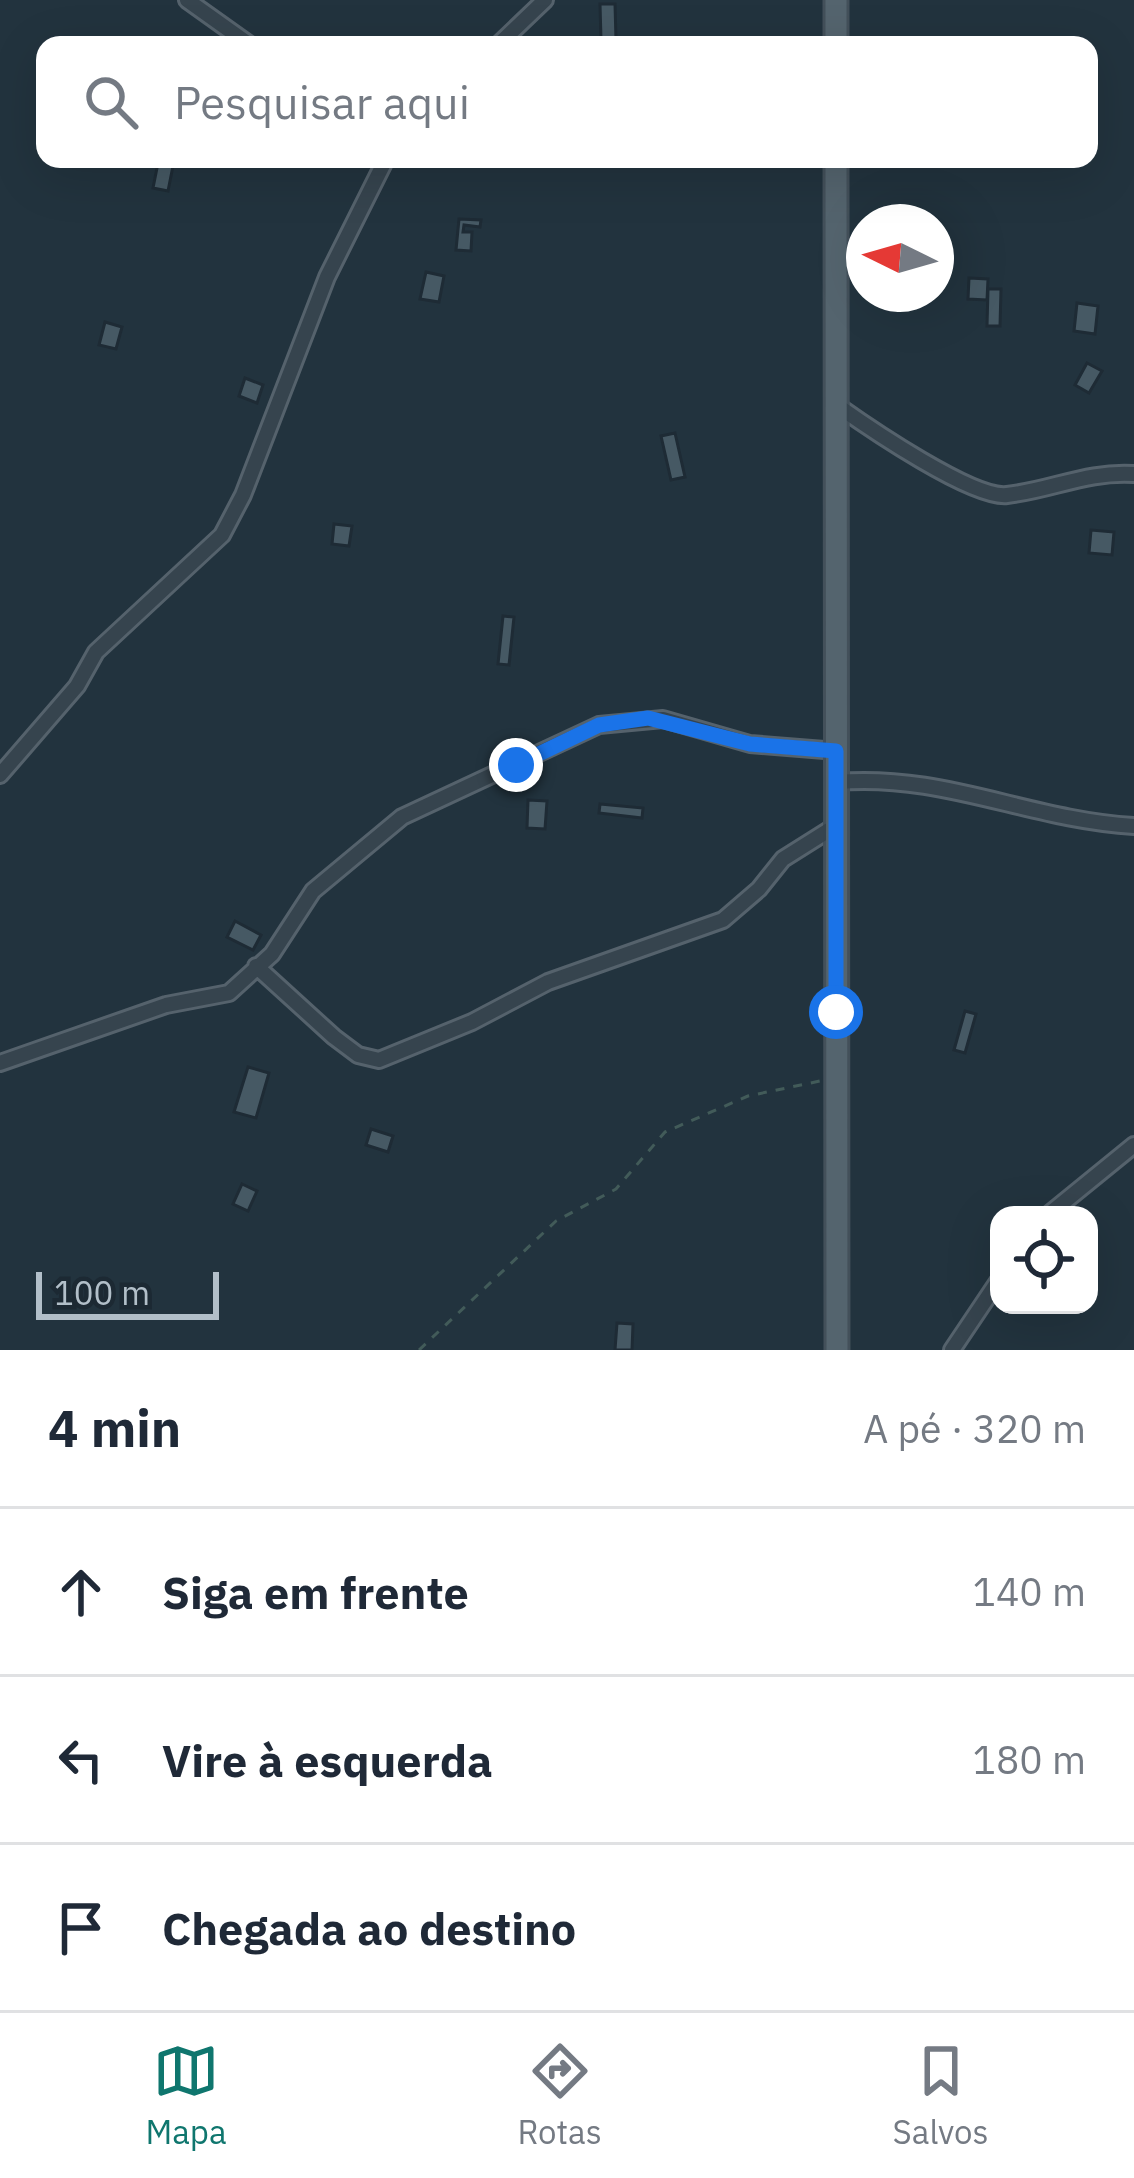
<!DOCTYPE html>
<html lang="pt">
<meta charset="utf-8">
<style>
:root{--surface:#fff;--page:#f6f6f7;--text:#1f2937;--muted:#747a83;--line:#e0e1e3;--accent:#0f766e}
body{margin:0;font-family:"IBM Plex Sans",sans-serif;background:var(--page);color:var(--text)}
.controls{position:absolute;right:36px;bottom:36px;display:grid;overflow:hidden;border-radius:24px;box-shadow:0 12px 48px #0002}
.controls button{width:108px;height:108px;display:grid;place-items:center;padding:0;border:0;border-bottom:3px solid var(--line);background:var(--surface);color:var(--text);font:60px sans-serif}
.compass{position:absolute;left:846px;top:204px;width:108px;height:108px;border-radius:50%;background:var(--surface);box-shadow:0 12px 48px #0002;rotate:275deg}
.scale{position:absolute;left:36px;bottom:30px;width:183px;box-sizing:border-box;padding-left:12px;border:6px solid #b2bfc9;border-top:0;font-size:33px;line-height:42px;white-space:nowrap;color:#b2bfc9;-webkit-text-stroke:9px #1c2933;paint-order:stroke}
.stop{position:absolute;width:36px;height:36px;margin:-27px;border:9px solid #1a73e8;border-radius:50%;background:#fff}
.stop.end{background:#1a73e8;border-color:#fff;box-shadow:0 3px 12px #0008}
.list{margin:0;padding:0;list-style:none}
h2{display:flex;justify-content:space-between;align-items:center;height:156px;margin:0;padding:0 48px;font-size:51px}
h2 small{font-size:39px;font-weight:400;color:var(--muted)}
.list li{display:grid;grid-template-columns:78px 1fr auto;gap:36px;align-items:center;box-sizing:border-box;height:168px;padding:0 48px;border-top:3px solid var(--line)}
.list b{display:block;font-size:45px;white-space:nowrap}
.list em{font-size:39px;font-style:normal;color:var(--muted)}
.icon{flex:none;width:66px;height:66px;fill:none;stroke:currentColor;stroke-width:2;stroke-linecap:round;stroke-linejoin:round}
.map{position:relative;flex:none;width:1134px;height:1350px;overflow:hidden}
.search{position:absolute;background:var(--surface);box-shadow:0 12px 48px #0002;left:36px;right:36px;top:36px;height:132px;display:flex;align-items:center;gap:30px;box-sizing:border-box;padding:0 42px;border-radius:24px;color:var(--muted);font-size:45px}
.sheet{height:660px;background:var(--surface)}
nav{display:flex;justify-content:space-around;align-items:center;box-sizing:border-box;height:168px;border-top:3px solid var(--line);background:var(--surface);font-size:33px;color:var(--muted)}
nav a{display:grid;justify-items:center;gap:6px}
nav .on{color:var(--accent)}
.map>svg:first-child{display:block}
.building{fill:#465964;stroke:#1e2b35;stroke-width:3}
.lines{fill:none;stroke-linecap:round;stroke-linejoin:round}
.minor-casing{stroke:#55626c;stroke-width:20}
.primary-casing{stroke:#43505a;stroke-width:27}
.path{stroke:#425b59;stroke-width:3;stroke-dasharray:9 9;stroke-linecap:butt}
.minor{stroke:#36444e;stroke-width:14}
.primary{stroke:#54646e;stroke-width:21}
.route{stroke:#1a73e8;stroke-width:15}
</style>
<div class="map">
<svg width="1134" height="1350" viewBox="0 0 1134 1350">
<rect width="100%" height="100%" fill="#22333e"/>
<path class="building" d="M600 4H615L616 40H601Z
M158 163 173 166 168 191 153 188Z
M459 219 481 220 480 227 464 225 463 232H472L471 251 456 250Z
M426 272 444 276 439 302 420 299Z
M969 278 988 279 987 300 968 299Z
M988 289H1001L1000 326H987Z
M1077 303 1098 306 1095 334 1074 331Z
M105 322 122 327 116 349 99 345Z
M1087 363 1102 371 1089 393 1075 385Z
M245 378 263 385 257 403 239 396Z
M675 433 685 477 671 480 661 436Z
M334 524 352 526 349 546 332 544Z
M1091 530 1114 532 1112 555 1089 553Z
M503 616 514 617 509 665 498 664Z
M528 800 547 801 545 829 527 828Z
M600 804 643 808 642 818 599 813Z
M235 921 261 935 253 950 227 937Z
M965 1011 976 1014 965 1053 954 1050Z
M248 1067 269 1073 256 1118 234 1112Z
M371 1129 393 1136 388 1152 366 1145Z
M242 1184 257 1191 248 1211 233 1204Z
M617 1323 633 1324 632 1350H615Z"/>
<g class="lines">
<defs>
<path id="minor" d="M187 0 250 45
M498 45 545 0
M838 406C869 428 973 499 1007 495 1052 490 1087 471 1134 474
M0 775 77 686 96 652 222 535 243 495 327 277 386 159
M837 782C944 773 1029 820 1134 826
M256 966 334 1037 358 1055 379 1060 472 1022 548 982 723 920 759 889 783 859 837 825
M0 1063 166 1005 229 993 272 954 313 891 402 817 599 725 663 719 750 744 837 751
M1048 1215 1134 1145
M952 1350 999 1280"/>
<path id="primary" d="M836 0V45
M836 159 837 1350"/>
</defs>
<use href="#minor" class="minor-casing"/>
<use href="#primary" class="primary-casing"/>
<path class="path" d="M419 1350 556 1221 616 1189 665 1132 748 1096 820 1081"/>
<use href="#minor" class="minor"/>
<use href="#primary" class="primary"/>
</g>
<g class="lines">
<path class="route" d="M516 765 599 725 648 718 750 744 836 751V1012"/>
</g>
</svg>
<div class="controls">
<button><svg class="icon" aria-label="locate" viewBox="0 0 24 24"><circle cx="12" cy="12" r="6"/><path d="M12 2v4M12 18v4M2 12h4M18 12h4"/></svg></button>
</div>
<svg class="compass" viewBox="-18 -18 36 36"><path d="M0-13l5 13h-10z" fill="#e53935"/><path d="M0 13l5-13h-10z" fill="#747a83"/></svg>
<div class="scale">100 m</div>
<div class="stop" style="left:836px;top:1012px"></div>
<div class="stop end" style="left:516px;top:765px"></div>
<div class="search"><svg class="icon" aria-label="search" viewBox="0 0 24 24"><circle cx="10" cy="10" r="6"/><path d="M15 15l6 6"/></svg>Pesquisar aqui</div>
</div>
<section class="sheet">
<h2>4 min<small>A pé · 320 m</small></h2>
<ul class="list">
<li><svg class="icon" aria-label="ahead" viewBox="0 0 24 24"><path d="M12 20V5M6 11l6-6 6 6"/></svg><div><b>Siga em frente</b></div><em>140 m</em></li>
<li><svg class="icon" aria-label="left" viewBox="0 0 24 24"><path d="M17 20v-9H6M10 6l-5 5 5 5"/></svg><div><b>Vire à esquerda</b></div><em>180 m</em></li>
<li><svg class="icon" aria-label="arrive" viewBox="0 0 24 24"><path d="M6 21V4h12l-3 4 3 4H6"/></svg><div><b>Chegada ao destino</b></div></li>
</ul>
</section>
<nav>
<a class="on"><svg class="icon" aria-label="map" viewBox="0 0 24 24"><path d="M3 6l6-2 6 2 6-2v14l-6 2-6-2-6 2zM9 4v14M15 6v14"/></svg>Mapa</a>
<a><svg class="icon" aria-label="directions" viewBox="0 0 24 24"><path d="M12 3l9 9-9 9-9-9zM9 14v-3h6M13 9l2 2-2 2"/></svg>Rotas</a>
<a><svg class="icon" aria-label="saved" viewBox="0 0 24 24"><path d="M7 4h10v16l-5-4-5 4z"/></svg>Salvos</a>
</nav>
